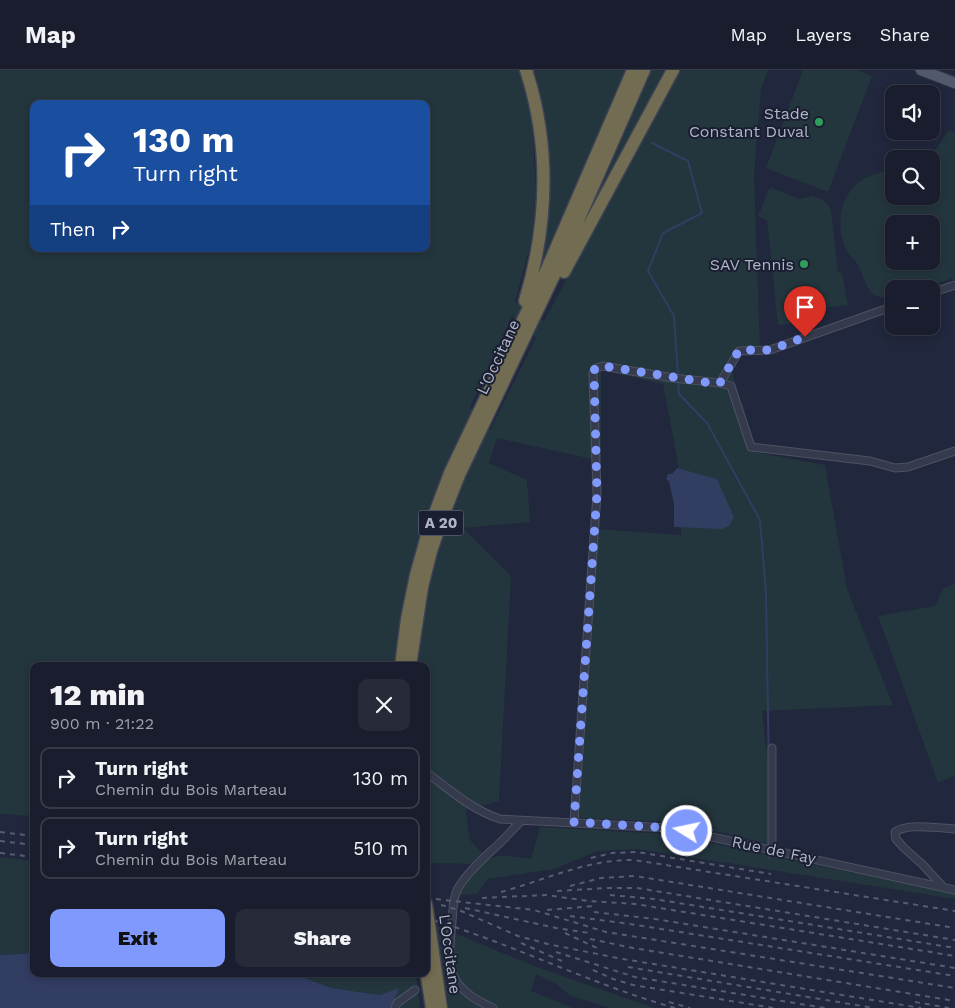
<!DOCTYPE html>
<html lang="en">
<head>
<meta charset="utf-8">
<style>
  :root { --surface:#191d2d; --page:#262a39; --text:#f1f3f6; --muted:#9fa2aa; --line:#373b49; --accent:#8099fd }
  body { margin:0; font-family:"Work Sans",sans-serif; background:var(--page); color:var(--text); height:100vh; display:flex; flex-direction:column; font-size:19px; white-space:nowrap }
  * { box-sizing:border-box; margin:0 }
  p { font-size:16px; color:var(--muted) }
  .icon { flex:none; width:28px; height:28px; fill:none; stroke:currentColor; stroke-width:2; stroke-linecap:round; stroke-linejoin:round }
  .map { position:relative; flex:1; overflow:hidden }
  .details { position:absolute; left:30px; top:592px; width:400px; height:315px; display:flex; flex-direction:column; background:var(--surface); border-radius:10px; box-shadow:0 2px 8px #0003,0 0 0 1px var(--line) }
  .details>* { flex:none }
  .banner { position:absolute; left:30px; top:30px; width:400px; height:152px; border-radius:10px; box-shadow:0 2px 8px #0003,0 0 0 1px var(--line); background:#1a4fa0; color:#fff; overflow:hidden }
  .controls { position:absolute; left:885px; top:15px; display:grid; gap:10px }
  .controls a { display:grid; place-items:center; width:55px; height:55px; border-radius:10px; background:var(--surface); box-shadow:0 2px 8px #0003,0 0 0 1px var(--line); font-size:25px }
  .pin { position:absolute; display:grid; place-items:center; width:42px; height:42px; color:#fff; margin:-51px -21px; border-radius:50% 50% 50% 0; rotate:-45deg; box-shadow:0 0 5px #0007 }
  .pin .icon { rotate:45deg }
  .me { position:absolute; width:55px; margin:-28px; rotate:280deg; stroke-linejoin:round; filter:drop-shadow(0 0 4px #0008) }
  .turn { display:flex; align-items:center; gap:18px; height:105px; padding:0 20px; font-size:22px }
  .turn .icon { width:65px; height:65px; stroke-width:2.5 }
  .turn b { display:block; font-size:35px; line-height:42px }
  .then { display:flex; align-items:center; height:48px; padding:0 20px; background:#0003; gap:10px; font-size:19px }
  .round { display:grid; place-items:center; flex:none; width:52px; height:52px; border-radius:10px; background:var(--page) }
  .summary { display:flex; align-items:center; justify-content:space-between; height:85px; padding:0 20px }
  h1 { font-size:30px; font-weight:800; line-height:38px }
  .button { display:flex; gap:10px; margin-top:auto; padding:10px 20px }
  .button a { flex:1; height:58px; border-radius:10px; background:var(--accent); color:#111; font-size:20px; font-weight:800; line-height:58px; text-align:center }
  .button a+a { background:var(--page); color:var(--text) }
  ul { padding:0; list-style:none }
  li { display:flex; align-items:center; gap:15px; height:62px; margin:0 10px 8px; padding:0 10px; border:2px solid var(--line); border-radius:10px }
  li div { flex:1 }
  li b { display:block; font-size:19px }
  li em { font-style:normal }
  header { display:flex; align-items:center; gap:30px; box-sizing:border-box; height:70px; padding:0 25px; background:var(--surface); border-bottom:1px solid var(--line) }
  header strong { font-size:24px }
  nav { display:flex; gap:28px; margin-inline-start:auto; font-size:18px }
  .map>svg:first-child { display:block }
  .green { fill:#23353d; fill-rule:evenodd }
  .water { fill:#323d62 }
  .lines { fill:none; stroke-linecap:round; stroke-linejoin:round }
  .stream { stroke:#323d62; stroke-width:2 }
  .minor-casing { stroke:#4d5264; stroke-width:9 }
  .primary-casing { stroke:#3e4355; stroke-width:12 }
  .motorway-casing { stroke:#3d4254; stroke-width:15 }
  .minor { stroke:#353a4c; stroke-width:7 }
  .primary { stroke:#53596c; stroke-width:10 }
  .motorway { stroke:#726c52; stroke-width:12 }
  .rail { stroke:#575d73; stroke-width:2; stroke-dasharray:5 5; stroke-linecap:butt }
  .route { stroke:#8099fd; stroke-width:9; stroke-dasharray:0 16.2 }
  .leisure-dot { fill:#2e9e5b; stroke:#1a1f31; stroke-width:2 }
  .labels { text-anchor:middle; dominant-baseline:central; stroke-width:4; stroke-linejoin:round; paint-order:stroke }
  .shield { fill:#1a1f31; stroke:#83889b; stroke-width:1 }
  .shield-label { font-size:15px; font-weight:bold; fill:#b0b5c8 }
  .poi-label { font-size:16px; fill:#b0b5c8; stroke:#1a1f31; text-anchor:end }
  .street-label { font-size:16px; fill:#b0b5c8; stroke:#1a1f31 }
</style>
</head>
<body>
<header>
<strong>Map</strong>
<nav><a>Map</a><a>Layers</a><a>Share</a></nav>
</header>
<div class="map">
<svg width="955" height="938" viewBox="0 0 955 938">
  <rect width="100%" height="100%" fill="#21273c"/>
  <path class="green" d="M 0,0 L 519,0 L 531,36 L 536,121 L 532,168 L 515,232 L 544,251 L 594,159 L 660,31 L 681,0 L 768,0 L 761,19 L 754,106 L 760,278 L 742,283 L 732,300 L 749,381 L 825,395 L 847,519 L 893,635 L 762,641 L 777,776 L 690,755 L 670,752 L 579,748 L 598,459 L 681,465 L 679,399 L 663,314 L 601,300 L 601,391 L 497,368 L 489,393 L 527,410 L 530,452 L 463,458 L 511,506 L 499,731 L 466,740 L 470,770 L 484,785 L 476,794 L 431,793 L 426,798 L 426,596 L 34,596 L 34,746 L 0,744 ZM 34,34 L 426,34 L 426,179 L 34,179 ZM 512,246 L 536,268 L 490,360 L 470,337 Z
    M 530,0 L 626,0 L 542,192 L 541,186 L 547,113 Z
    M 650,0 L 668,0 L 599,128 L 596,125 Z
    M 803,0 L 857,0 L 872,6 L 828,122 L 766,98 Z
    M 949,60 L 955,63 L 955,210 L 951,209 L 934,214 L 931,219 L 894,219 L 894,226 C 865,234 867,208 856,192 C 854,189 850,187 848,183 C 836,160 837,130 858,113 C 868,105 882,102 894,98 L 894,126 L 931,126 L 931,89 L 921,89 L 933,84 ZM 894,154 L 931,154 L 931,191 L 894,191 Z
    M 770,117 L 799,129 L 813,126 L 821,129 L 828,135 L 831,140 L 838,202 L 842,203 L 848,235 L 815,239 L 811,252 L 778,255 L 767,150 L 758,146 Z
    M 955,514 L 955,705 L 938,713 L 878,546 L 935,536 L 943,518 Z
    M 540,757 L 668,764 L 955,824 L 955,829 L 638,779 L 597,781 L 554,799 L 488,809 L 477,824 L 459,825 C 466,812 483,788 498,786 C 508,785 521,788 531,789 Z
    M 0,787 L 34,791 L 34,883 L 0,885 Z
    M 437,856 L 537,897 L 654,938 L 610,938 L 571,926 L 556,914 L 536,904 L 531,921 L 573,938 L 449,938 Z
    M 294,904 L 416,904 L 420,938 L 391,938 L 398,919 L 380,925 L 331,918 Z"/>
  <path class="water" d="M 677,398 L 717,409 L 734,447 L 729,456 L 722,459 L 674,457 L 674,434 L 669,411 L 666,409 L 668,404 L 672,404 Z
    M 34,883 L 34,904 L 294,904 L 331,918 L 380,925 L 399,918 L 391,938 L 0,938 L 0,885 Z"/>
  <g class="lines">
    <path class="stream" d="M 652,73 L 688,91 L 702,143 L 663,163 L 648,201 L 674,246 L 678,305
      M 678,310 L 679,324 L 707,353 L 760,450 L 766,524 L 769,705
      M 769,788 L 769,782"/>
    <g class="minor-casing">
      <path id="minor" d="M 931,223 L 955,215
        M 720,313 L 739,281 L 770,280 L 894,236
        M 772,678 L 772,780
        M 426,702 C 450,720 472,740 500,749 L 670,758 L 955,820
        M 574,752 L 597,424 L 593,303 L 596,298 L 603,296 L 673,308 L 720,313 L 731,316 L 751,377 L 870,391 L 895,398 L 908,397 L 955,381
        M 944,818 L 923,795 L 903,777 L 896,769 L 895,762 C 906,753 940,758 955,759
        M 395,938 L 397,933 L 415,920
        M 493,938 C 446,917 447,898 452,852 C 453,839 453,825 460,815 C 468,802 480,792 491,781 C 502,772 511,761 521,751"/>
    </g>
    <g class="primary-casing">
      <path id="primary" d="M 921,0 L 955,13"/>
    </g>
    <g class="motorway-casing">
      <path id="motorway" d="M 564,202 L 673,0
        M 525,231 C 548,154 551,77 526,0
        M 401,596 L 407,549 L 416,505 L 428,462 L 450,403 L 544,206 L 633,0
        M 410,596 L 422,517 L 431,481 L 444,443 L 459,405 L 555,203 L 644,0
        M 426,834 L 441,938
        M 426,900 L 432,938"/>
    </g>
    <use href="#minor" class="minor"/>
    <use href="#primary" class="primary"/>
    <use href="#motorway" class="motorway"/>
    <path class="rail" d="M 0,762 L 34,766
      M 0,771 L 34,775
      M 0,783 L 34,787
      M 591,788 L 612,783 L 637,782 L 771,804
      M 570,816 L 601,808 L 635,806 L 955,858
      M 557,821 L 607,818 L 637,818 L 955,870
      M 501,822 C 545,810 588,789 634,790 L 955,841
      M 610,825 L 654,829 L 955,878
      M 426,828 L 534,840 L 606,862 L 955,918
      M 482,828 L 546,825 L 589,831 L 635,834 L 955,886
      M 441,835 L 459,840 L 518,866 L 548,874 L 617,888 L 921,938
      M 465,838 L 556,858 L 590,863
      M 547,840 L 594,836
      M 594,842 L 655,849 L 955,898
      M 570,846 L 630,854 L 955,906
      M 426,848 C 511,873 590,914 675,938
      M 565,863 L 599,879
      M 590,869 L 633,878 L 955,931
      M 521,873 L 562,891
      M 556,882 L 635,907 L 825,938
      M 628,897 L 874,938
      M 593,900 L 613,909 L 633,915 L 774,938
      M 669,932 L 690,938
      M 915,932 L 949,938"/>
  </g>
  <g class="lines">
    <path class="route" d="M 687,761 L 670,758 L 574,752 L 597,424 L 594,300 L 598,296 L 603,296 L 717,314 L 720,313 L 739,280 L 770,280 L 805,267"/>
  </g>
  <g class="leisure-dot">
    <circle cx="819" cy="52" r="5"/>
    <circle cx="804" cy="194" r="5"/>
  </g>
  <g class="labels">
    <rect class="shield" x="418.5" y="440.5" width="45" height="25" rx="4"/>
    <g class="shield-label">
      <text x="441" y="453">A 20</text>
    </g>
    <g class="poi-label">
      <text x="809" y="43">Stade<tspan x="809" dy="18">Constant Duval</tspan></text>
      <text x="794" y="194">SAV Tennis</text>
    </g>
    <g class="street-label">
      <text transform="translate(498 287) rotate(-65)">L'Occitane</text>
      <text transform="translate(774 780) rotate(12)">Rue de Fay</text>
      <text transform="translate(450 884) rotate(82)">L'Occitane</text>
    </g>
  </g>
</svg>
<div class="controls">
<a><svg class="icon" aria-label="sound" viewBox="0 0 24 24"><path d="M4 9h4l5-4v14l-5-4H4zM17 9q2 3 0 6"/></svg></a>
<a><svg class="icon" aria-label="search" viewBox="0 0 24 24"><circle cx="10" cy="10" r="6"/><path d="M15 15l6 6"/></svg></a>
<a>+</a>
<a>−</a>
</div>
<div class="pin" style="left:805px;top:267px;background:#d93025"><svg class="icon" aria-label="arrive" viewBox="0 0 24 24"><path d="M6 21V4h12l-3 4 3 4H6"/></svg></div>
<svg class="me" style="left:687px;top:761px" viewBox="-20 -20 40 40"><circle r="17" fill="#8099fd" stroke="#fff" stroke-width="3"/><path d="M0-11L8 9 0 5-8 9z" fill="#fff"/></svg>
<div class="banner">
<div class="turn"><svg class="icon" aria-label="right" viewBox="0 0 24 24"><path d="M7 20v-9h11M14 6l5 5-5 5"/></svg><div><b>130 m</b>Turn right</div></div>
<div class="then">Then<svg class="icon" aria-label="right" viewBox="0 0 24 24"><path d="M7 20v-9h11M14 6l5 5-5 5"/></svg></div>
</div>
<section class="details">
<div class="summary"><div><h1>12 min</h1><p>900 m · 21:22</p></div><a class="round"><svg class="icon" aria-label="close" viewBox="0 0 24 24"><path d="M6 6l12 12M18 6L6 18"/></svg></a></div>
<ul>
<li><svg class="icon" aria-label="right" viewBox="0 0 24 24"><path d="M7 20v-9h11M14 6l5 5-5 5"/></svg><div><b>Turn right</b><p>Chemin du Bois Marteau</p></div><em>130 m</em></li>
<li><svg class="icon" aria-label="right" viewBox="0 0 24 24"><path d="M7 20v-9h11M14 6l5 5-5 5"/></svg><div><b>Turn right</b><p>Chemin du Bois Marteau</p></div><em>510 m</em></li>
</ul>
<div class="button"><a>Exit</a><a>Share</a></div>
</section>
</div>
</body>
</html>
